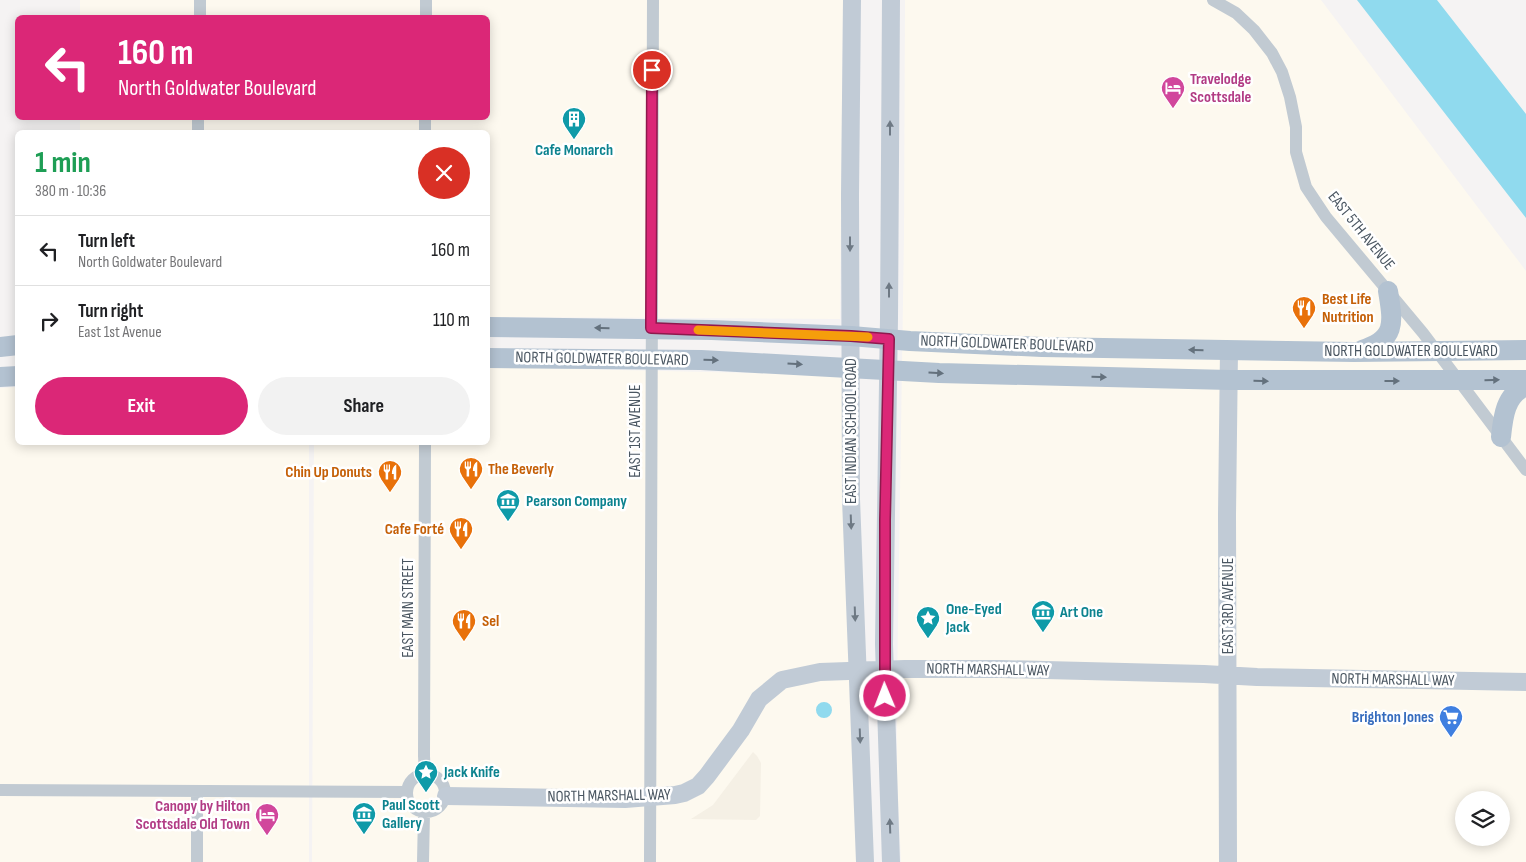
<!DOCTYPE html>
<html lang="en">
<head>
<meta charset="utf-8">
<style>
  :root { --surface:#fff; --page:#f2f2f2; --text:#202124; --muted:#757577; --line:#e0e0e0; --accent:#db2777 }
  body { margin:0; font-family:"Sofia Sans Condensed",sans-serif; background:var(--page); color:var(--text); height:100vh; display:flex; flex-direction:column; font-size:19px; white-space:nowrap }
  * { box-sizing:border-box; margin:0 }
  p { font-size:16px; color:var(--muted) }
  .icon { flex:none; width:28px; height:28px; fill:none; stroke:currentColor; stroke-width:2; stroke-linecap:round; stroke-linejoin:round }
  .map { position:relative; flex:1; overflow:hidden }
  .details { position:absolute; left:15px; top:130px; width:475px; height:315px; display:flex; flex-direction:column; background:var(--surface); border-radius:8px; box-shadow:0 2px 12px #0003 }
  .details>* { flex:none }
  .banner { position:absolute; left:15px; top:15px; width:475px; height:105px; border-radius:8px; box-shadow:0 2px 12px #0003; background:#db2777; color:#fff; overflow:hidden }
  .controls { position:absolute; left:1455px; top:791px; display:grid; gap:10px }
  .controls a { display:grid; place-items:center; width:55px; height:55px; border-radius:50%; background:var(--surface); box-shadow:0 2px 12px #0003; font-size:25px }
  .pin { position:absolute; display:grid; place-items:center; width:42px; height:42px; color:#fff; margin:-21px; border:2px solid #fff; border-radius:50%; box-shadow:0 1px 5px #0007 }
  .me { position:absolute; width:55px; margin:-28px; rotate:359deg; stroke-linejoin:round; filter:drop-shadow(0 0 4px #0008) }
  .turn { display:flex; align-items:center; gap:18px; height:105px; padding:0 20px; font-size:22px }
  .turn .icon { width:65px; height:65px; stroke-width:2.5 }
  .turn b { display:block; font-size:35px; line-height:42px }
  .round { display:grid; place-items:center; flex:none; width:52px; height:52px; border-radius:26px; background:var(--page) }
  .headline { display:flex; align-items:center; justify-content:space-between; height:85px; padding:0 20px }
  h1 { font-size:30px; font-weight:700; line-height:38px; color:#1e9e55 }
  .cta { display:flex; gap:10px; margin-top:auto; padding:10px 20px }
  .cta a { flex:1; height:58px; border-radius:30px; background:var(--accent); color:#fff; font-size:20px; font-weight:700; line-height:58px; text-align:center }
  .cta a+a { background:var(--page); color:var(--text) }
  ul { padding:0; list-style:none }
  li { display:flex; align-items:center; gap:15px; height:70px; padding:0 20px; border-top:1px solid var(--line) }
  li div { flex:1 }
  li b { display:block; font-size:19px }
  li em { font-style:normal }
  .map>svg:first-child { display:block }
  .commercial { fill:#fdf9ef; fill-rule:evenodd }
  .sand { fill:#f5f0e5 }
  .water { fill:#90daee }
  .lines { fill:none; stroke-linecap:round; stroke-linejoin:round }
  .street { stroke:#c1cad2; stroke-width:12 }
  .secondary { stroke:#c1cbd6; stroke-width:18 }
  .primary { stroke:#b3c2d1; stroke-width:20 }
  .oneway { fill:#6e7984 }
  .oneway2 { fill:#64717d }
  .route-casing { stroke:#8e194d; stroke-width:12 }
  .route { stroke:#db2777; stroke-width:9 }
  .slow { stroke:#f59e0b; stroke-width:9 }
  .labels { text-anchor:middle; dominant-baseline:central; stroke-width:5; stroke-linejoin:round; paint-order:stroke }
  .hotel-label { font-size:16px; font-weight:bold; fill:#b23c85; stroke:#fff; text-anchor:start }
  .culture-label { font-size:16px; font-weight:bold; fill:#0d838f; stroke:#fff; text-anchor:start }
  .street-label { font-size:16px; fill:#4a5661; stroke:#fff }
  .food-label { font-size:16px; font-weight:bold; fill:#c56008; stroke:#fff; text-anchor:start }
  .shop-label { font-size:16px; font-weight:bold; fill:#366cbe; stroke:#fff; text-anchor:end }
</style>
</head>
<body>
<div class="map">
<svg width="1526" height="862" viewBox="0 0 1526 862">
  <rect width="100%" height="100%" fill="#f5f3f3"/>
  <path class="commercial" d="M 80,0 L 843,0 L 840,319 L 488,317 L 488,132 L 80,132 L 80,118 L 488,118 L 488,18 L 80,18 Z
    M 905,0 L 1321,0 L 1526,271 L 1526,862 L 901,862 L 897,776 L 897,689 L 904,235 ZM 1464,800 L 1501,800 L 1501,838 L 1464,838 Z
    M 488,367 L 843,375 L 858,862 L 312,862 L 314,443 L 488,442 Z
    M 17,387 L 18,442 L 309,443 L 309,862 L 0,862 L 0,388 Z"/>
  <path class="sand" d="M 753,752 L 757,756 L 761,763 L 760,816 L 756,820 L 691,819 L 713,805 Z"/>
  <path class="water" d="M 1357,0 L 1437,0 L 1526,114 L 1526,218 Z
    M816 710a8 8 0 1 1 16 0a8 8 0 1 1-16 0Z"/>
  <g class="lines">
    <path class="street" d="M 1213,0 L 1236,13 L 1254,30 L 1272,53 L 1282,72 L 1290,97 L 1296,127 L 1296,152 L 1306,187 L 1326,217 L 1423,333 L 1526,470
      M 200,18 L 200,0
      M 426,18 L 426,0
      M 198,132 L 198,118
      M 425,132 L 425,118
      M 425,442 L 424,756 L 425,774
      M407 793a19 19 0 1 1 38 0a19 19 0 1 1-38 0Z
      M 0,790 L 407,792
      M 197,862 L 197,793
      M 423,862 L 424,813
      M 650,862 L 653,0"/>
    <path class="secondary" d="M 852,0 L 850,195 L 851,499 L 865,862
      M 891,0 L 889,318 L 884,644 L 891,862
      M 446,796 L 625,799 L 675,795 L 684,793 L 698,786 L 707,776 L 741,730 L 759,699 L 782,680 L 820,672 L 905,669 L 1001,669 L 1204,674 L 1257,677 L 1526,682
      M 1228,862 L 1227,515 L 1229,350"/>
    <path class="primary" d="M 488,327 L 712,330 L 851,336 L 910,341 L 1042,347 L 1354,352 L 1526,350
      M 0,347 L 18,345
      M 1362,350 C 1397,339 1393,322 1388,291
      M 488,358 L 701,360 L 939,373 L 1229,380 L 1526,380
      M 0,377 L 18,376
      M 1501,437 C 1503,417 1505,395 1526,386"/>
  </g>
  <defs><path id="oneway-solid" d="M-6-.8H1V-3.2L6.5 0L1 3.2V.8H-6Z" transform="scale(1.25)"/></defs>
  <g class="oneway">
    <use href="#oneway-solid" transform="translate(890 128) rotate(-90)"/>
    <use href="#oneway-solid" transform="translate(850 244) rotate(90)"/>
    <use href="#oneway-solid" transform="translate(889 290) rotate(-90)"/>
    <use href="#oneway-solid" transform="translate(851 522) rotate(88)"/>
    <use href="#oneway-solid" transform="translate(855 614) rotate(88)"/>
    <use href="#oneway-solid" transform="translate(860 736) rotate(88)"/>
    <use href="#oneway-solid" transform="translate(890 826) rotate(-92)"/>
  </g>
  <g class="oneway2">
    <use href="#oneway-solid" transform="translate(602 328) rotate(-179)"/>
    <use href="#oneway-solid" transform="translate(1196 350) rotate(-179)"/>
    <use href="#oneway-solid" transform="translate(711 360) rotate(2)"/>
    <use href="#oneway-solid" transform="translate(795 364) rotate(4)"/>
    <use href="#oneway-solid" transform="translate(936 373) rotate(3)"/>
    <use href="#oneway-solid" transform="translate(1099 377) rotate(2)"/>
    <use href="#oneway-solid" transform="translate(1492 380) rotate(-1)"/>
    <use href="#oneway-solid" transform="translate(1261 381) rotate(1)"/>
    <use href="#oneway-solid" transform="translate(1392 381)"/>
  </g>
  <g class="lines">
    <g class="route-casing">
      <path id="route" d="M 652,70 L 651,328 L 851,336 L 889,339 L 885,520 L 885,696"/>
    </g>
    <use href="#route" class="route"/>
    <path class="slow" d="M 698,330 L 868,337"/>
  </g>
  <defs>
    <g id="hotel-pin" transform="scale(1.25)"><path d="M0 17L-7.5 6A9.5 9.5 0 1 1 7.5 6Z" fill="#d1479c" stroke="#fff"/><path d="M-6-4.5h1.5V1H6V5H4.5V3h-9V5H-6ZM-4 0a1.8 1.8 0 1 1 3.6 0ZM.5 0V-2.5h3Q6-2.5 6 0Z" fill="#fff"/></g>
    <g id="building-pin" transform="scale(1.25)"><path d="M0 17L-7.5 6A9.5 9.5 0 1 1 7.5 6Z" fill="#0f9aa8" stroke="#fff"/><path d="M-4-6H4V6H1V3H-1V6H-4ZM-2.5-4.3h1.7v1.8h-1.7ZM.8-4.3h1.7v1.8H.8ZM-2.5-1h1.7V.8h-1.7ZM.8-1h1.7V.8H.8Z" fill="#fff"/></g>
    <g id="restaurant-pin" transform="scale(1.25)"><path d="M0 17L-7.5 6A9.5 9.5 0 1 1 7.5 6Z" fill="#e8710a" stroke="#fff"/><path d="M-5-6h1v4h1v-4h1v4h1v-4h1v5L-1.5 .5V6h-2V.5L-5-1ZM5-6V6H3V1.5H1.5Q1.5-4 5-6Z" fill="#fff"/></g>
    <g id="museum-pin" transform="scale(1.25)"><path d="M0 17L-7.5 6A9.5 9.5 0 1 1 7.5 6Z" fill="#0f9aa8" stroke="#fff"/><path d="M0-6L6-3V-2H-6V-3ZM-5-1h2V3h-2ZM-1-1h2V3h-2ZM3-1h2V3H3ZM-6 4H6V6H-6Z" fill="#fff"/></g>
    <g id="sight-pin" transform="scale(1.25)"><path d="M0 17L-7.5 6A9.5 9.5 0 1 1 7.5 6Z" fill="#0f9aa8" stroke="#fff"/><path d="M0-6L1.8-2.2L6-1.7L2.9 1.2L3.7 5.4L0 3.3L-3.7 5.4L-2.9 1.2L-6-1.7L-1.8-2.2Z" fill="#fff"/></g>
    <g id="supermarket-pin" transform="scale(1.25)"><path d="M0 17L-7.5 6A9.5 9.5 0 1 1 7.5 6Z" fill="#3f7fe0" stroke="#fff"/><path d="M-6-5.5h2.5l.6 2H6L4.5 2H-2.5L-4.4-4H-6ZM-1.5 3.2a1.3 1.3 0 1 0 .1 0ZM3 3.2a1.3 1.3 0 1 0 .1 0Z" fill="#fff"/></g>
  </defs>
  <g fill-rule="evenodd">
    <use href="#hotel-pin" x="1173" y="88"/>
    <use href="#building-pin" x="574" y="119"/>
    <use href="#restaurant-pin" x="1304" y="308"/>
    <use href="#restaurant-pin" x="471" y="469"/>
    <use href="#restaurant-pin" x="390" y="472"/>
    <use href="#museum-pin" x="508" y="501"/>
    <use href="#restaurant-pin" x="461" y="529"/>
    <use href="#museum-pin" x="1043" y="612"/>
    <use href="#sight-pin" x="928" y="618"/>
    <use href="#restaurant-pin" x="464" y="621"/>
    <use href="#supermarket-pin" x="1451" y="717"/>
    <use href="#sight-pin" x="426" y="772"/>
    <use href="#museum-pin" x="364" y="814"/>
    <use href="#hotel-pin" x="267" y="815"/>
  </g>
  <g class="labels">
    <g class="hotel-label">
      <text x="1190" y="79">Travelodge<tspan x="1190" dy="18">Scottsdale</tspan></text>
      <text x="250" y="806" text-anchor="end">Canopy by Hilton<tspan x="250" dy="18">Scottsdale Old Town</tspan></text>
    </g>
    <g class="culture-label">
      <text x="574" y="150" text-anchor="middle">Cafe Monarch</text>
      <text x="526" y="501">Pearson Company</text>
      <text x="946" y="609">One-Eyed<tspan x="946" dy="18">Jack</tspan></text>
      <text x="1060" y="612">Art One</text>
      <text x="444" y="772">Jack Knife</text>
      <text x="382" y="805">Paul Scott<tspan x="382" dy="18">Gallery</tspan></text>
    </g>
    <g class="street-label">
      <text transform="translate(1361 231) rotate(51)">EAST 5TH AVENUE</text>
      <text transform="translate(1007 344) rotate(2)">NORTH GOLDWATER BOULEVARD</text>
      <text x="1411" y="351">NORTH GOLDWATER BOULEVARD</text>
      <text transform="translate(602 359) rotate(1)">NORTH GOLDWATER BOULEVARD</text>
      <text transform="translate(635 431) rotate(-90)">EAST 1ST AVENUE</text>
      <text transform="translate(851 431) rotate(-90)">EAST INDIAN SCHOOL ROAD</text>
      <text transform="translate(1228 606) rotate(-90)">EAST 3RD AVENUE</text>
      <text transform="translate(408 608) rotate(-90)">EAST MAIN STREET</text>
      <text transform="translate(988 670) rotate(1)">NORTH MARSHALL WAY</text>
      <text transform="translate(1393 680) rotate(1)">NORTH MARSHALL WAY</text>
      <text transform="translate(609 796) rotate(-1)">NORTH MARSHALL WAY</text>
    </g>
    <g class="food-label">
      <text x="1322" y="299">Best Life<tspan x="1322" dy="18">Nutrition</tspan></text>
      <text x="488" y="469">The Beverly</text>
      <text x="372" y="472" text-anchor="end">Chin Up Donuts</text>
      <text x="444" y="529" text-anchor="end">Cafe Forté</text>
      <text x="482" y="621">Sel</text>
    </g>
    <g class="shop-label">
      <text x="1434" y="717">Brighton Jones</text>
    </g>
  </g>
</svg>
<div class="controls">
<a><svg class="icon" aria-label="layers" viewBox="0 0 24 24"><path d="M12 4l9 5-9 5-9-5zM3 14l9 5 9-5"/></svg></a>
</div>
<div class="pin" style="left:652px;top:70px;background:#d93025"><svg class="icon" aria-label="arrive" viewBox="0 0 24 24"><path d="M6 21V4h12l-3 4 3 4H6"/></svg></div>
<svg class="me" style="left:885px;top:696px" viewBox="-20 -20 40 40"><circle r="17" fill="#db2777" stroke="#fff" stroke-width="3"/><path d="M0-11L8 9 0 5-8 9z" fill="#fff"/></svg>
<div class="banner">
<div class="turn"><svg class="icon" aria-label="left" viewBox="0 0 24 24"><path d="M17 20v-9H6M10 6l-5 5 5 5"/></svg><div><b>160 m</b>North Goldwater Boulevard</div></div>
</div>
<section class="details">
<div class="headline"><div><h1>1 min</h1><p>380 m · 10:36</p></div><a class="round" style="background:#d93025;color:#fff"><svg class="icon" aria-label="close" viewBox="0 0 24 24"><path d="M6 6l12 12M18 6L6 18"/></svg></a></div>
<ul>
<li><svg class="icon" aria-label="left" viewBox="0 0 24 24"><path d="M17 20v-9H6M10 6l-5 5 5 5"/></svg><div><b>Turn left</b><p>North Goldwater Boulevard</p></div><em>160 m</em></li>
<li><svg class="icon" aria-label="right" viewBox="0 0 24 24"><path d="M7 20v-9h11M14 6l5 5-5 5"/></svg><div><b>Turn right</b><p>East 1st Avenue</p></div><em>110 m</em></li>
</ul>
<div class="cta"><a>Exit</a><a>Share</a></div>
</section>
</div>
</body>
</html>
